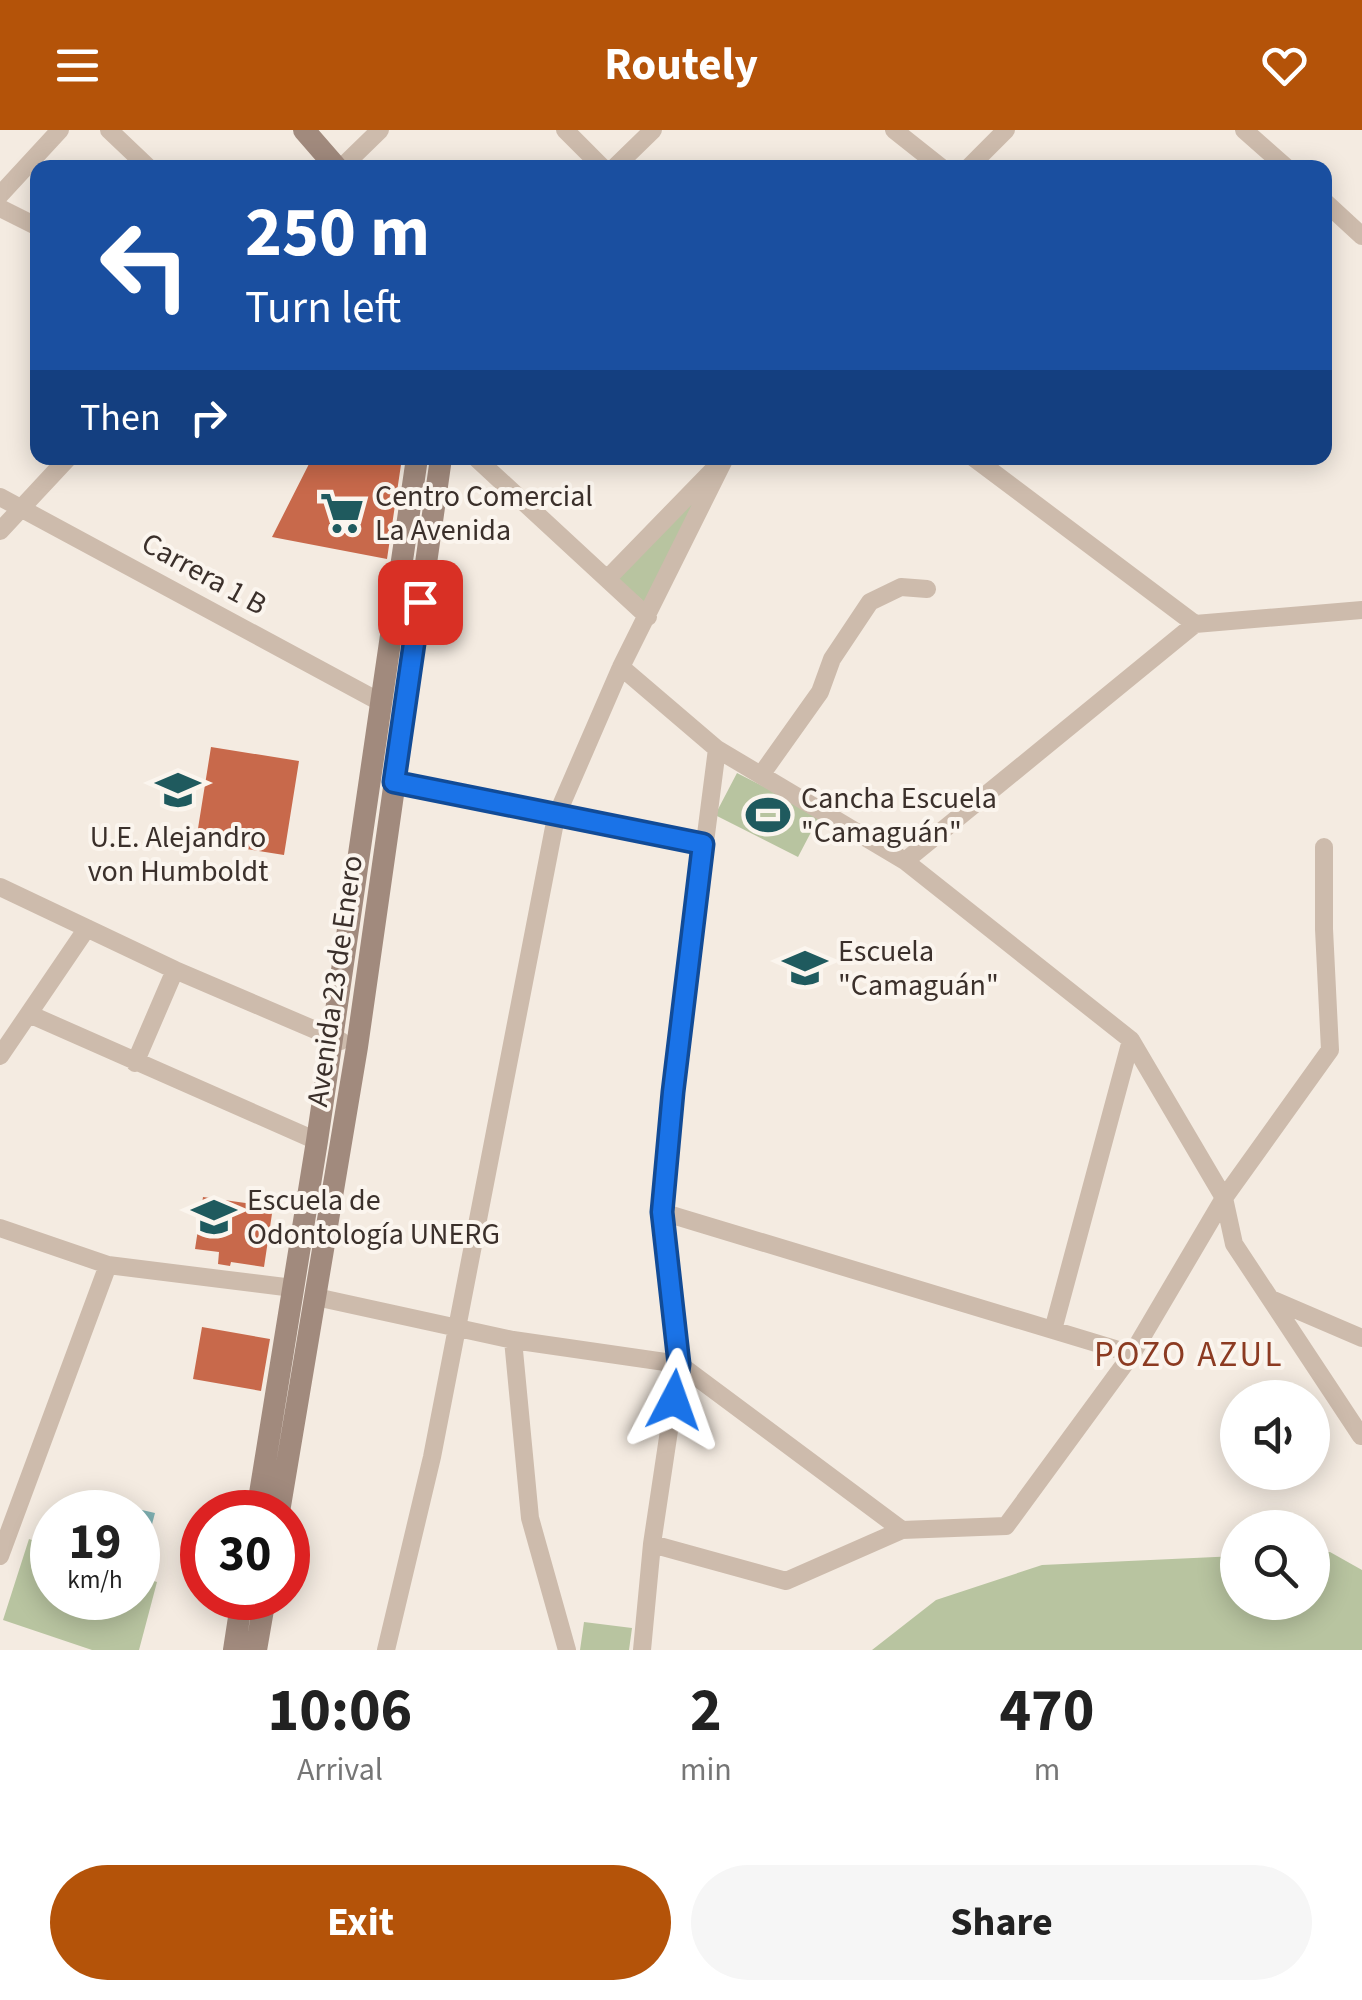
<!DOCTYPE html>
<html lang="en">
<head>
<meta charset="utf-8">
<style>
  :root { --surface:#fff; --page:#f6f6f6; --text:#222; --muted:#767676; --accent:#b45309 }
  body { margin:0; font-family:"Source Sans 3",sans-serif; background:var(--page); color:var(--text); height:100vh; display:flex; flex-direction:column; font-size:38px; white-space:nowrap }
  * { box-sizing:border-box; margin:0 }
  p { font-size:32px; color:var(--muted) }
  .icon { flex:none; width:55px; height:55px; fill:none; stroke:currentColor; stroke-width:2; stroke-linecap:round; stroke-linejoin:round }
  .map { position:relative; height:1520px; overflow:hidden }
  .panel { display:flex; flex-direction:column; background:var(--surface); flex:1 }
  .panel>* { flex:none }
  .hud { position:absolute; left:30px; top:30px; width:1302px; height:305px; border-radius:20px; box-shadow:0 5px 25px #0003; background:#1a4fa0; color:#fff; overflow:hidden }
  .tools { position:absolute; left:1220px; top:1250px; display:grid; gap:20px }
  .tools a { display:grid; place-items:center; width:110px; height:110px; border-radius:50%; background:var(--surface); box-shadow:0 5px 25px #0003; font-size:50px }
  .speed { position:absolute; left:30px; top:1360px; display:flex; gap:20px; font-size:50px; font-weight:700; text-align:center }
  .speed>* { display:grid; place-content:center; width:130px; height:130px; border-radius:50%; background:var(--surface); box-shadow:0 5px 25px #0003; line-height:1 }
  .speed small { font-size:25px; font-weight:400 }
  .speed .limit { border:15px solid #d22; background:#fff; color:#111 }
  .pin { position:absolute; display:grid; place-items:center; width:85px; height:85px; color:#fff; margin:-42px; border-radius:20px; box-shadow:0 5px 15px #0006 }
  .me { position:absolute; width:110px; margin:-55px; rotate:4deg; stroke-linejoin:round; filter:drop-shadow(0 0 8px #0008) }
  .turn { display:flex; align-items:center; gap:35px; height:210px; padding:0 50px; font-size:45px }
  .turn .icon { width:130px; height:130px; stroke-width:2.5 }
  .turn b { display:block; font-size:70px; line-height:85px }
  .then { display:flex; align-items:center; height:95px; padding:0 50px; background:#0003; gap:20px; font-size:38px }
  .eta { display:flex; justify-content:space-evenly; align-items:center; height:170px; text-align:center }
  .eta b { font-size:60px; font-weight:700; line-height:70px }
  .button { display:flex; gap:20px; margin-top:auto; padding:20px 50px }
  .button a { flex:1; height:115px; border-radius:60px; background:var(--accent); color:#fff; font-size:40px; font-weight:700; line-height:115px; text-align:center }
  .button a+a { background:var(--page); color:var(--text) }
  header { display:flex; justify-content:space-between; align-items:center; height:130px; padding:0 50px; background:var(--accent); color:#fff; font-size:45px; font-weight:700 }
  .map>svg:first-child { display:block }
  .green { fill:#b8c4a0 }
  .water { fill:#7fb0b2 }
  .building { fill:#c8694b }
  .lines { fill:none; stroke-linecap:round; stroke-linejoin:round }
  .street { stroke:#cdbbac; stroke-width:18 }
  .secondary { stroke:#a18a7d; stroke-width:22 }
  .route-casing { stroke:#114b97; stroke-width:25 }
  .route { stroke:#1a73e8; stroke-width:18 }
  .labels { text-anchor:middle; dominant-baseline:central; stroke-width:8; stroke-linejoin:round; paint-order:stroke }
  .poi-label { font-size:30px; fill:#3b302b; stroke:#fbf5ee; text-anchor:start }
  .street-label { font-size:30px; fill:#3b302b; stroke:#fbf5ee }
  .quarter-label { font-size:35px; letter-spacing:2.5px; fill:#8c3b22; stroke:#fbf5ee }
</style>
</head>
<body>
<header><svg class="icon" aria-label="menu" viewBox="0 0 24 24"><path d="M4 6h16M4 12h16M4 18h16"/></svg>Routely<svg class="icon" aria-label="heart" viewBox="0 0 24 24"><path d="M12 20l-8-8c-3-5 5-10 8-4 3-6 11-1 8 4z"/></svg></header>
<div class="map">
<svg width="1362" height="1520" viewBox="0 0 1362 1520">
  <rect width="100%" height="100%" fill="#f4ebe1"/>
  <path class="green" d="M 707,357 L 648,475 L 615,447 Z
    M 737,643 L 820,685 L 798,727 L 715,685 Z
    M 29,1409 L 52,1417 L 52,1468 L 138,1468 L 138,1446 L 157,1452 L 139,1520 L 92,1520 L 3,1490 Z
    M 1330,1422 L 1362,1440 L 1362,1520 L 872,1520 L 936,1470 L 1042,1435 L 1237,1426 L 1238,1472 L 1312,1472 L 1313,1423 Z
    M 584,1492 L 632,1498 L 629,1520 L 580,1520 Z"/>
  <path class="water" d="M 129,1377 L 155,1383 L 141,1436 L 138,1435 L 138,1382 L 128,1382 Z"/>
  <path class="building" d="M 312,328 L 402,328 L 387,429 L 272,407 Z
    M 211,617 L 299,631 L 284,725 L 196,711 Z
    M 203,1067 L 273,1077 L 264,1137 L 231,1132 L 230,1136 L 218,1134 L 219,1122 L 195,1119 Z
    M 202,1197 L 270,1209 L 261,1261 L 193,1249 Z"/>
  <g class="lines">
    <path class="street" d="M 109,0 L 149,38
      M 565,0 L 603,38
      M 894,0 L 942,38
      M 1244,0 L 1287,38
      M 341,38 L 380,0
      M 614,38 L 653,0
      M 968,38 L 1006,0
      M 0,65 L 60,0
      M 1325,72 L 1362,106
      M 0,78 L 38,97
      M 476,328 L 648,487
      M 974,328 L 1195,494
      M 0,367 L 380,572
      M 0,401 L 68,328
      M 607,449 L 713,340
      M 621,537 L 717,619 L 905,731 L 1131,910 L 1224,1068 L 1234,1114 L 1361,1306
      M 761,645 L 820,562 L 832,529 L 870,472 L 901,457 L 927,459
      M 394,652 L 703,714
      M 905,731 L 1195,494 L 1362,480
      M 0,757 L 175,840 L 341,911
      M 29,884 L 317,1011
      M 0,926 L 87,798
      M 135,933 L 175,840
      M 662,1082 L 1132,1224
      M 0,1098 L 108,1135 L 293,1158
      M 316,1167 L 513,1210 L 679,1234 L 902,1400 L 1006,1396 L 1132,1224 L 1224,1068 L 1330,920 L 1324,799 L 1324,717
      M 1271,1169 L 1362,1208
      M 1053,1200 L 1131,910
      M 513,1210 L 530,1388 L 567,1520
      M 652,1414 L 786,1451 L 902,1400
      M 0,1426 L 108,1135
      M 386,1520 L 432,1327 L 556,687 L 621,537 L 725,328
      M 642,1520 L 652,1414 L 679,1234 L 662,1082 L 673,961 L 717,619"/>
    <path class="secondary" d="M 304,0 L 337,38
      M 257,1382 L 317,1011 L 417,328
      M 279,1382 L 357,917 L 441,328
      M 234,1520 L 242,1468
      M 256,1520 L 265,1468"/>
  </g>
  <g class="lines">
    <g class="route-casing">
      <path id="route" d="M 420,472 L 394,652 L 703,714 L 673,962 L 662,1082 L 679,1234 L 674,1270"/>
    </g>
    <use href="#route" class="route"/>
  </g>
  <defs>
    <g id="supermarket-bare" transform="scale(3.45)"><path d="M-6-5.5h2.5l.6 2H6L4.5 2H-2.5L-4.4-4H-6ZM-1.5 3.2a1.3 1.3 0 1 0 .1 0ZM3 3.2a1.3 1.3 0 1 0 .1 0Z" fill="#1f5a5e" stroke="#fbf5ee" stroke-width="2.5" paint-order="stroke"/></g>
    <g id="school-bare" transform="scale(3.45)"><path d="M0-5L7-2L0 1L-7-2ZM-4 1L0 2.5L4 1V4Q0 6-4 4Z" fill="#1f5a5e" stroke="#fbf5ee" stroke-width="2.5" paint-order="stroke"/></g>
    <g id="stadium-bare" transform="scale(3.45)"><path d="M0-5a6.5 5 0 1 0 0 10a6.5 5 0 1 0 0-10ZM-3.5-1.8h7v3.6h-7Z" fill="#1f5a5e" stroke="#fbf5ee" stroke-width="2.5" paint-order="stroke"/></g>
    <g id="university-bare" transform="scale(3.45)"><path d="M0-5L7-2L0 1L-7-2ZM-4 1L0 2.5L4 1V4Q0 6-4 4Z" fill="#1f5a5e" stroke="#fbf5ee" stroke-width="2.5" paint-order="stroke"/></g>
  </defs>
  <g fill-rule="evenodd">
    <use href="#supermarket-bare" x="342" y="383"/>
    <use href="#school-bare" x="178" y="660"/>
    <use href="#stadium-bare" x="768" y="685"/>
    <use href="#school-bare" x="805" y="838"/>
    <use href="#university-bare" x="214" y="1087"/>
  </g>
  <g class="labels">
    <g class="poi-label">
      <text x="375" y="366">Centro Comercial<tspan x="375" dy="34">La Avenida</tspan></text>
      <text x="801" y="668">Cancha Escuela<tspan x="801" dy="34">"Camaguán"</tspan></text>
      <text x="178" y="707" text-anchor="middle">U.E. Alejandro<tspan x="178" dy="34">von Humboldt</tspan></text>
      <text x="838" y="821">Escuela<tspan x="838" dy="34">"Camaguán"</tspan></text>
      <text x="247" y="1070">Escuela de<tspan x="247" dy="34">Odontología UNERG</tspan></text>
    </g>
    <g class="street-label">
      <text transform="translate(204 444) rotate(29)">Carrera 1 B</text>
      <text transform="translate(335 851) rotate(-82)">Avenida 23 de Enero</text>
    </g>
    <g class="quarter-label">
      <text x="1189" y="1225">POZO AZUL</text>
    </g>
  </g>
</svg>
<div class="tools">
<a><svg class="icon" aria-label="sound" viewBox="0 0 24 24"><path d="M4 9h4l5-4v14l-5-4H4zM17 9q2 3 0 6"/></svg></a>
<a><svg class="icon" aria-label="search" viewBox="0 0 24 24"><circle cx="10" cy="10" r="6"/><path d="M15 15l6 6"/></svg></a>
</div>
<div class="speed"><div>19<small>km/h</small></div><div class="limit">30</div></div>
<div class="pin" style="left:420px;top:472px;background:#d93025"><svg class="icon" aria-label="arrive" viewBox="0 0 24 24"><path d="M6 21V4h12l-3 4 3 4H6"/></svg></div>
<svg class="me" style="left:674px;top:1270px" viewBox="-20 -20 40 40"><path d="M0-17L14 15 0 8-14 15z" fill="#1a73e8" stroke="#fff" stroke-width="4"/></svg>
<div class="hud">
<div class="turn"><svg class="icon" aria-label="left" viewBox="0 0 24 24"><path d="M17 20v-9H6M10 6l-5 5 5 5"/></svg><div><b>250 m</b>Turn left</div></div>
<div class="then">Then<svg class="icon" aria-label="right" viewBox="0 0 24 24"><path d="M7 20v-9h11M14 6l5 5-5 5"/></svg></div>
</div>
</div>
<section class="panel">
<div class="eta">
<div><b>10:06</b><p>Arrival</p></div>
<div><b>2</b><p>min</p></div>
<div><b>470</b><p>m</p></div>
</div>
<div class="button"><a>Exit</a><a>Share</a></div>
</section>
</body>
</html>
